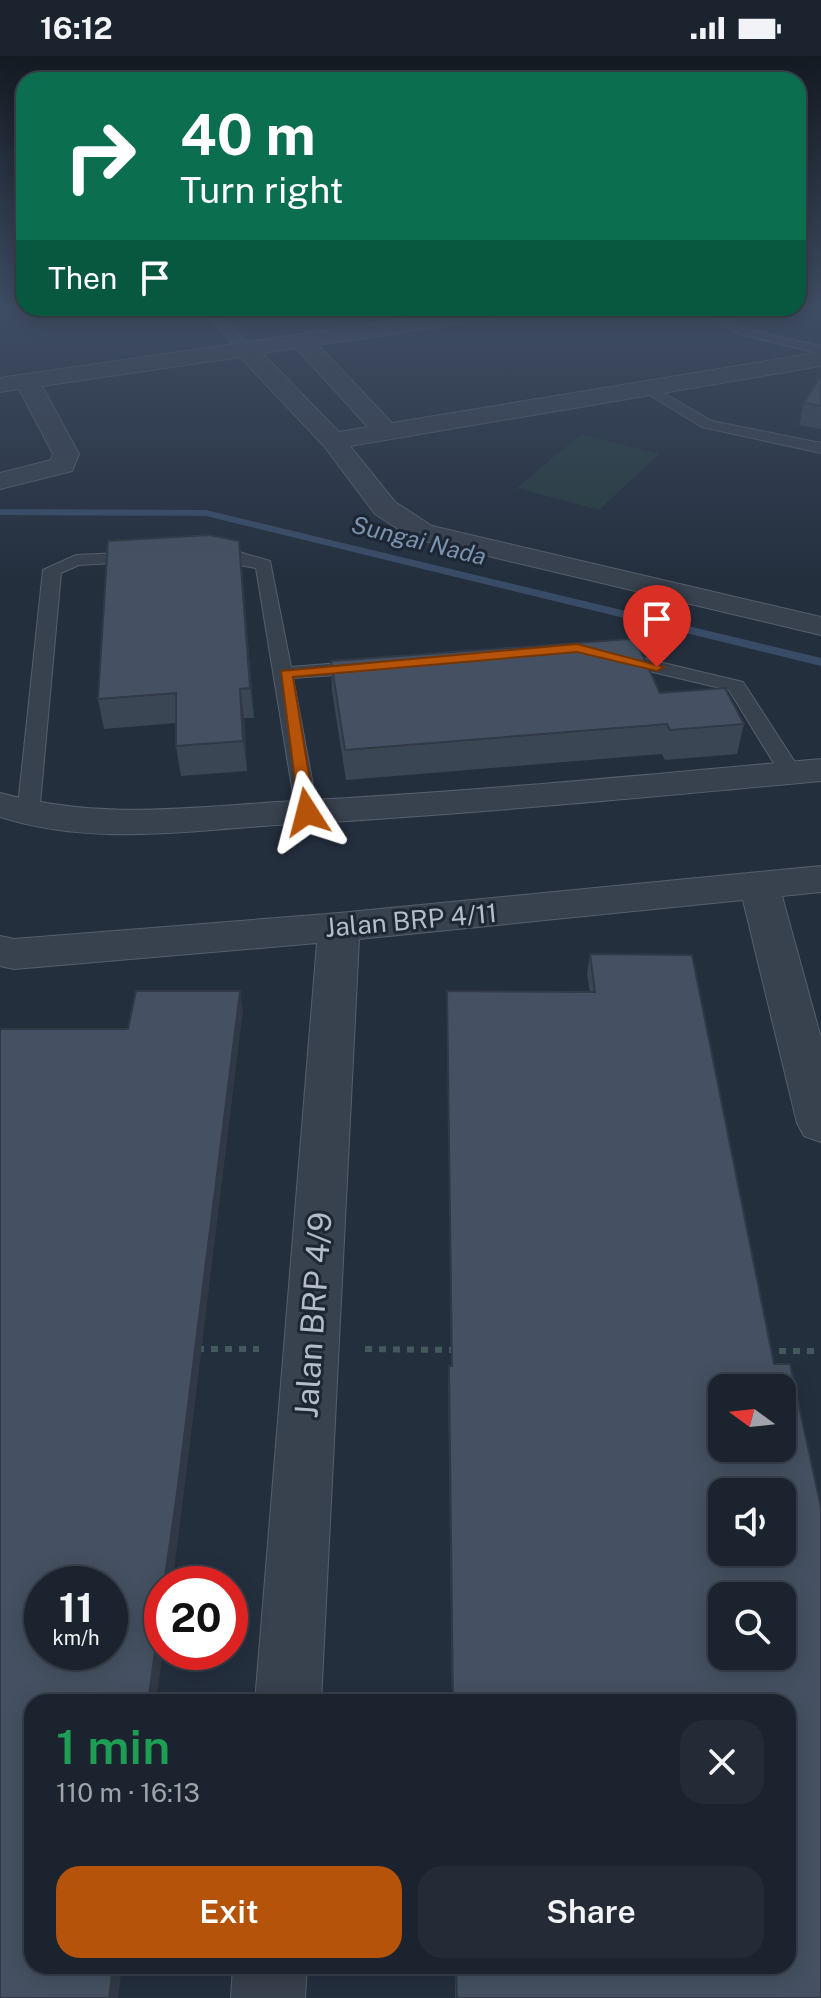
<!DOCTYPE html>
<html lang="en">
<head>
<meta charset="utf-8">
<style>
  :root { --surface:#1b232e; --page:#242b36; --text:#f1f3f6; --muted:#a0a4aa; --line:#39404a; --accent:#b45309 }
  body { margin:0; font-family:"Public Sans",sans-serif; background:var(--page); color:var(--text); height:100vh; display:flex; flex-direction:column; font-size:30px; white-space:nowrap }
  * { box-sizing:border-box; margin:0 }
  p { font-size:26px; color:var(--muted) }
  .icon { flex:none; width:44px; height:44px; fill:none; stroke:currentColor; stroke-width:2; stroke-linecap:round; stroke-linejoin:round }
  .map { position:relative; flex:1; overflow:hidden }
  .panel { position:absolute; left:24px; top:1638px; width:772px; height:280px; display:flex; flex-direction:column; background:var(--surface); border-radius:24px; box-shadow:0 4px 20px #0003,0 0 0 2px var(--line) }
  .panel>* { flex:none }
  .banner { position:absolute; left:16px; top:16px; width:790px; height:244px; border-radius:24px; box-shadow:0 4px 20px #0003,0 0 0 2px var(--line); background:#0b6e4f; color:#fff; overflow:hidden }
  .needle { width:52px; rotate:285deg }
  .buttons { position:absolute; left:708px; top:1318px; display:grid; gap:16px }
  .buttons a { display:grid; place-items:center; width:88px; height:88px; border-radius:16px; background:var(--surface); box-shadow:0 4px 20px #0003,0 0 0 2px var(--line); font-size:40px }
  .speed { position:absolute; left:24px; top:1510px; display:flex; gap:16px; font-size:40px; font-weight:700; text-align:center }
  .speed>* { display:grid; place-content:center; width:104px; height:104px; border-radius:50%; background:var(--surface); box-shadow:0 4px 20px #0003,0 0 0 2px var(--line); line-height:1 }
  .speed small { font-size:20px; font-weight:400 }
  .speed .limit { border:12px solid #d22; background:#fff; color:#111 }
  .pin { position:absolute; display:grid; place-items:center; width:68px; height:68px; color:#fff; margin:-82px -34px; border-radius:50% 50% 50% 0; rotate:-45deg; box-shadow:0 0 8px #0007 }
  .pin .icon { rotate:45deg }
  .me { position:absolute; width:88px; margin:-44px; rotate:351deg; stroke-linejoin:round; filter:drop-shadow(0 0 6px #0008) }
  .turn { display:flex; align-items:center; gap:28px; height:168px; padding:0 32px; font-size:36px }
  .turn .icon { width:104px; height:104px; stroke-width:2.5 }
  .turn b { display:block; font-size:56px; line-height:68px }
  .then { display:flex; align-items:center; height:76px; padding:0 32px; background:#0003; gap:16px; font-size:30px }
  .round { display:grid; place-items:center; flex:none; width:84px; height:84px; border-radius:24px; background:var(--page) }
  .head { display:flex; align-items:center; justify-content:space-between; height:136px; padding:0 32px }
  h1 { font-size:48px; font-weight:600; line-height:60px; color:#1e9e55 }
  .primary-button { display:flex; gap:16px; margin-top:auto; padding:16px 32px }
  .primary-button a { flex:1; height:92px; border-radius:24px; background:var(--accent); color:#fff; font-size:32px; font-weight:600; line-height:92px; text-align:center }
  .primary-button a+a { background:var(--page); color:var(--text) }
  .status { display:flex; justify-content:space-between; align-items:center; height:56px; padding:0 40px; background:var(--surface); direction:ltr }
  .status svg { height:22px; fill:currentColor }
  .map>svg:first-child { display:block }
  .green { fill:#263c3f }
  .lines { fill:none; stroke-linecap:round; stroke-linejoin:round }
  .stream { fill:#394c67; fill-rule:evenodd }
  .lane-casing { stroke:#565f6c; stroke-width:2 }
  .street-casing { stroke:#565f6c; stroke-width:2 }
  .path { stroke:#44595c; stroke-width:6; stroke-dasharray:7 7; stroke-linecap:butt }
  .lane { fill:#38414e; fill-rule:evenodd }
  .street { fill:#38414e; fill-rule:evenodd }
  .wall { fill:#3b4654; fill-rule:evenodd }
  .shaded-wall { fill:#303945 }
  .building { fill:#455162; stroke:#303945; stroke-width:2; fill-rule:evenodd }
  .route { fill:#b45309; stroke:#753606; stroke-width:2 }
  .labels { text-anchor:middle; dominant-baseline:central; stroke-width:6; stroke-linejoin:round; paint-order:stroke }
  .far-water-label { font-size:24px; font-style:italic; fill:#7c92b1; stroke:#1d2633 }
  .street-label { font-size:26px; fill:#b4bcc9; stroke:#1d2633 }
  .near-street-label { font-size:32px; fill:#b4bcc9; stroke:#1d2633 }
</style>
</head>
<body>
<div class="status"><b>16:12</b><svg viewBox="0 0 49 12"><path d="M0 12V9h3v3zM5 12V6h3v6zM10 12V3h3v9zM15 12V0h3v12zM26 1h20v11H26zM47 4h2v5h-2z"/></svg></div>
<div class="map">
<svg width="821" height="1942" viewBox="0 0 821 1942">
  <rect width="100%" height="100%" fill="#242f3e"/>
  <path class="green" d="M 581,378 L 659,398 L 599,454 L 517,432 Z"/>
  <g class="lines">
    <path class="stream" d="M 0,453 L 206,454 L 821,602 L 821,610 L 206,460 L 0,459 Z"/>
    <g class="lane-casing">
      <path id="lane" d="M 201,252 L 214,252 L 251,291 L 251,297 L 241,297 Z
        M 695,252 C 716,252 732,267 753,274 C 775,281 798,285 821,290 L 821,298 L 739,278 Z
        M 648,328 L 712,365 L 821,387 L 821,397 L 702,371 L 643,335 L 641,332 Z
        M 205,493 L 239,496 L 270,505 L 291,611 L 364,605 L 374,611 L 364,617 L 293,622 L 318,756 L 315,761 L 307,763 L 296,756 L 256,512 L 199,502 L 199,494 Z
        M 142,496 L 151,501 L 148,505 L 79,509 L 61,517 L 39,759 L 36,764 L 20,764 L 17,759 L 43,514 L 76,499 Z
        M 613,595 L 743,626 L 802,717 L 799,722 L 783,722 L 729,634 L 606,605 L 603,601 L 606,597 Z"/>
    </g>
    <g class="street-casing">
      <path id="street" d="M 480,252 L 535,252 L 524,258 L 318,289 L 392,367 L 821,296 L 821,310 L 350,390 L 395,446 L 432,470 L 821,561 L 821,579 L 412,482 L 375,458 L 324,390 L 240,301 L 42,330 L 79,398 L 72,415 L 0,433 L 0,417 L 51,404 L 53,398 L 19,333 L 0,336 L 0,322 ZM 296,292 L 368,371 L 339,376 L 262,297 Z
        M 821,703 L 821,725 C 640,742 459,759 277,769 C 183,775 91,790 0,761 L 0,737 C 105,765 189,751 295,745 C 471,736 646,719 821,703 Z
        M 821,810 L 821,836 L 782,840 L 821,982 L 821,1086 L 804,1080 L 797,1067 L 743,844 L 359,883 L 321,1646 L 255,1646 L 317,887 L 14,913 L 0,910 L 0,880 L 14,883 L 339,857 Z
        M 233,1910 L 307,1910 L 305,1942 L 231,1942 Z"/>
    </g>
    <path class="path" d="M 197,1293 L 259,1293
      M 365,1293 L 455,1294
      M 765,1295 L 821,1295"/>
    <use href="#lane" class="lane"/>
    <use href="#street" class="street"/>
  </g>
  <path class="wall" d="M 821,320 L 821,373 L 799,369 L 804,347 Z
    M 242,513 L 254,662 L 244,662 L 247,715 L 181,720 L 176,690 L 176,667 L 104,673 L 98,643 Z
    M 331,605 L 660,637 L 744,668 L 737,698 L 665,704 L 662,698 L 346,724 L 332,635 Z
    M 590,898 L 692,899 L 774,1308 L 790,1308 L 821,1452 L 821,1942 L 455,1942 L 455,1910 L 788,1910 L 788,1646 L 452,1646 L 448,1327 L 449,1310 L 451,1310 L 447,935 L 590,936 L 587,918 ZM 722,1332 L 782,1332 L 782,1392 L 722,1392 ZM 722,1436 L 782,1436 L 782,1496 L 722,1496 ZM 722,1540 L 782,1540 L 782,1600 L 722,1600 Z"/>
  <path class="shaded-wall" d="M 239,485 L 242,513 L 254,662 L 250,632 Z
    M 240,633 L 244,662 L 247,715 L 243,685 Z
    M 240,935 L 243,954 L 182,1452 L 172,1528 L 164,1528 Z
    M 162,1545 L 163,1596 L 156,1646 L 148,1646 Z
    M 113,1910 L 122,1910 L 118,1942 L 109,1942 Z"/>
  <path class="building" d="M 821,320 L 821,350 L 804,347 Z
    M 209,479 L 239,485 L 250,632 L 240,633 L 243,685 L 176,690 L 176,637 L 98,643 L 108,485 Z
    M 630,583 L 636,585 L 660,637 L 725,632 L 744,668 L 670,674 L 667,668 L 345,694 L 331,605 Z
    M 590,898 L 692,899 L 774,1308 L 790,1308 L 821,1452 L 821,1942 L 457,1942 L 456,1910 L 788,1910 L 788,1646 L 453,1646 L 449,1310 L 452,1310 L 447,935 L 595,936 ZM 722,1332 L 782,1332 L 782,1392 L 722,1392 ZM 722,1436 L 782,1436 L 782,1496 L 722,1496 ZM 722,1540 L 782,1540 L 782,1600 L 722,1600 Z
    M 136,935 L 240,935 L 177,1437 L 164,1528 L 162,1528 L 162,1545 L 148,1646 L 32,1646 L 32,1910 L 113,1910 L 109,1942 L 0,1942 L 0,973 L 128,973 ZM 42,1528 L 110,1528 L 110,1596 L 42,1596 Z"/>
  <linearGradient id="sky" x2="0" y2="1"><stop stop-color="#141a22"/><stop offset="0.48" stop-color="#3f4d63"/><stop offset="1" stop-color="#3f4d63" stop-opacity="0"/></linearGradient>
  <rect width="821" height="522" fill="url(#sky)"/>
  <path class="route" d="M 577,588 L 664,611 L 657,615 L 577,596 L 293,621 L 315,756 L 307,761 L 299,756 L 281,615 Z"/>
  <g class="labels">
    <g class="far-water-label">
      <text transform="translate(419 484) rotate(14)">Sungai Nada</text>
    </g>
    <g class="street-label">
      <text transform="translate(411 864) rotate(-5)">Jalan BRP 4/11</text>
    </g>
    <g class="near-street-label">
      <text transform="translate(313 1259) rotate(-86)">Jalan BRP 4/9</text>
    </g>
  </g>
</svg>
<div class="buttons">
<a><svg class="needle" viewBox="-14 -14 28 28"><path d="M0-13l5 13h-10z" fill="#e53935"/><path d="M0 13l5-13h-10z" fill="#a0a4aa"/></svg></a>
<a><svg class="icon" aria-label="sound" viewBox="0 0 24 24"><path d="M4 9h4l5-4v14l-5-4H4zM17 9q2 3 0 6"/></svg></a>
<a><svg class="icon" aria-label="search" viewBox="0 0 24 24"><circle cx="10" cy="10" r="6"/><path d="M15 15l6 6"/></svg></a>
</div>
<div class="speed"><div>11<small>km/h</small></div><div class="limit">20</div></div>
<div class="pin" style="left:657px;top:611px;background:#d93025"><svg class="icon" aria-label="arrive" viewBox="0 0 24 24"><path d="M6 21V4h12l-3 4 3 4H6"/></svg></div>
<svg class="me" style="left:307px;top:756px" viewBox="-20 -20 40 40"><path d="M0-17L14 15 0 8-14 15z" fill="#b45309" stroke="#fff" stroke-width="4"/></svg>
<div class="banner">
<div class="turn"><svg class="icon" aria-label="right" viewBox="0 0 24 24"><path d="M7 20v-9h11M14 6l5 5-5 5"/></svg><div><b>40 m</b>Turn right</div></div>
<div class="then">Then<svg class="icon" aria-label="arrive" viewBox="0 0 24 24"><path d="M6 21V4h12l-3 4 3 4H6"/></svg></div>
</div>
<section class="panel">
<div class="head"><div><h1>1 min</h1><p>110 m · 16:13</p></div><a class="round"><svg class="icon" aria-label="close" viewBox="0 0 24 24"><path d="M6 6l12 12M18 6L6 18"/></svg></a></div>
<div class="primary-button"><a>Exit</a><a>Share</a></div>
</section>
</div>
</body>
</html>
